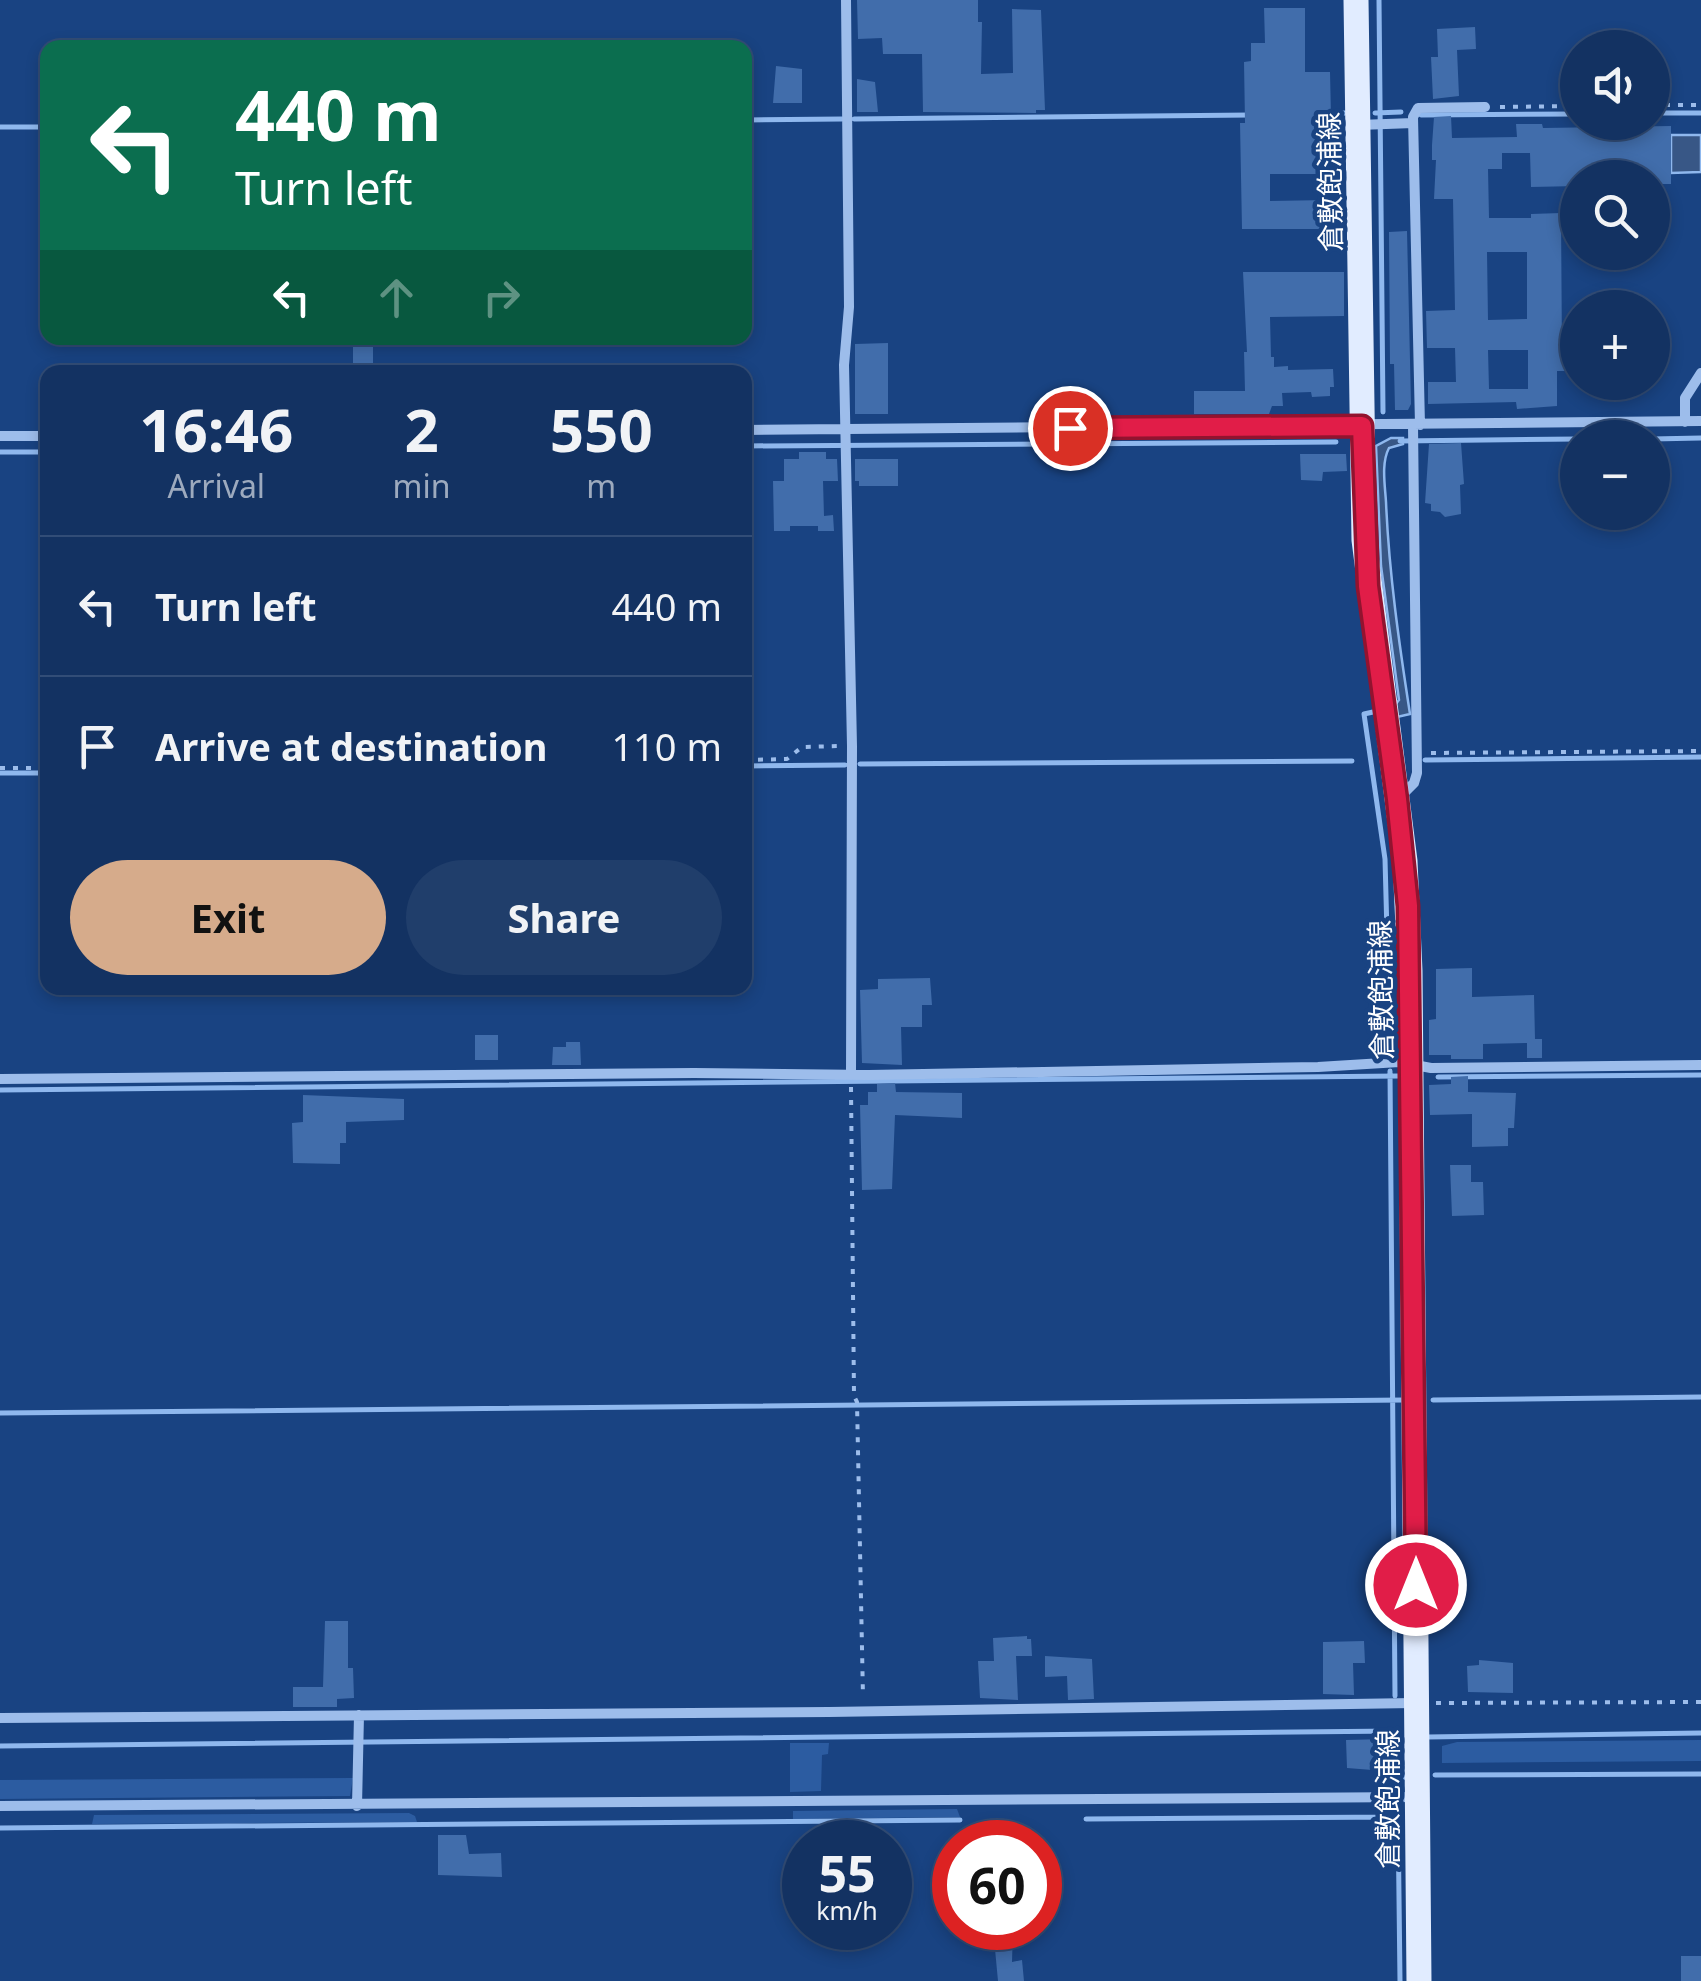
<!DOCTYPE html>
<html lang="en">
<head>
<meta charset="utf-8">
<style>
  :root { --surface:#133262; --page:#203e6b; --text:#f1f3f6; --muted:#9daabe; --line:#324d77; --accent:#d6ab8b }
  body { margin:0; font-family:"Noto Sans","Noto Sans JP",sans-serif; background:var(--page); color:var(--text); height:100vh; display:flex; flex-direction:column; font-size:38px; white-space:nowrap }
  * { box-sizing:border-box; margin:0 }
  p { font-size:32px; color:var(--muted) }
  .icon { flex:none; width:55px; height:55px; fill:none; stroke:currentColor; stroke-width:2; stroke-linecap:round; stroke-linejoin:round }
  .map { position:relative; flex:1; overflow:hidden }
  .drawer { position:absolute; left:40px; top:365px; width:712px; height:630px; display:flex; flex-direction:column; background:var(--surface); border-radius:20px; box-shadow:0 5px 15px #0003,0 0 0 2px var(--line) }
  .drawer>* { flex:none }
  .top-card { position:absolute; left:40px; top:40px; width:712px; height:305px; border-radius:20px; box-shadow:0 5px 15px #0003,0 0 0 2px var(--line); background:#0b6e4f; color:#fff; overflow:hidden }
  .tools { position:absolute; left:1560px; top:30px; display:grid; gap:20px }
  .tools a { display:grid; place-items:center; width:110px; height:110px; border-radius:50%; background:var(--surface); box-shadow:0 5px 15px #0003,0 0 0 2px var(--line); font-size:50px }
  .speed { position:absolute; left:782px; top:1820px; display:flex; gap:20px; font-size:50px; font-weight:700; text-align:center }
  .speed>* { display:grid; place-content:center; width:130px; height:130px; border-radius:50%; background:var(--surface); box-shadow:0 5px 15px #0003,0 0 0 2px var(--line); line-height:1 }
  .speed small { font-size:25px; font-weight:400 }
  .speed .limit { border:15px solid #d22; background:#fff; color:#111 }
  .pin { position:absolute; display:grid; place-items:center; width:85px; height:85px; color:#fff; margin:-42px; border:5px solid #fff; border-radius:50%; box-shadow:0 2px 10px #0007 }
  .me { position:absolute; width:110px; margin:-55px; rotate:0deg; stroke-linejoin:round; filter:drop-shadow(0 0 8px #0008) }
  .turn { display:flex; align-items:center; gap:35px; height:210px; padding:0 30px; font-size:45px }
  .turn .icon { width:130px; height:130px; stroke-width:2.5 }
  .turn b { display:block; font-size:70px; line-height:85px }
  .lanes { display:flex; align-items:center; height:95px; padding:0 30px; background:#0003; justify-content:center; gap:50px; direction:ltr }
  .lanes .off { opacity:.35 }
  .eta { display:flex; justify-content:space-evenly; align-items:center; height:170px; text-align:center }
  .eta b { font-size:60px; font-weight:700; line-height:70px }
  .cta { display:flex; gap:20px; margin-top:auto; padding:20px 30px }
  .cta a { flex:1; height:115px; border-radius:60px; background:var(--accent); color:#111; font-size:40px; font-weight:700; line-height:115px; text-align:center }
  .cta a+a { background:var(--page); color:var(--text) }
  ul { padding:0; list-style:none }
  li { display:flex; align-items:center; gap:30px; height:140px; padding:0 30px; border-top:2px solid var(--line) }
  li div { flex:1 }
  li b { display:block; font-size:38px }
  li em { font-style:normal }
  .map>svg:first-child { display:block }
  .green { fill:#2c5ca1 }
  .water { fill:#385786; stroke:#8fb8ee; stroke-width:2.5 }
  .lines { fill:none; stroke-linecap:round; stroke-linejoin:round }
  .stream { stroke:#8fb8ee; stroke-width:5 }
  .building { fill:#416dab; fill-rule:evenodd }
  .path { stroke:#9dbdeb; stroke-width:4; stroke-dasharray:5 8; stroke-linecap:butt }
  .minor { stroke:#9dbdeb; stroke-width:10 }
  .primary { stroke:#e1ecff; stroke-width:25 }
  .route-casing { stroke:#92132f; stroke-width:25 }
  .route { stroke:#e11d48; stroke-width:18 }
  .labels { text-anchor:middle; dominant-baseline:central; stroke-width:9; stroke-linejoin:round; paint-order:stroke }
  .street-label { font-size:28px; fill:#fff; stroke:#194382 }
</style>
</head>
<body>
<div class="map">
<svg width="1701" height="1981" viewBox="0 0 1701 1981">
  <rect width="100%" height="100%" fill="#194382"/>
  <path class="green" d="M 1701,1740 L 1701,1761 L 1442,1763 L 1442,1746 L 1457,1742 Z
    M 790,1743 L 829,1743 L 828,1754 L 822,1755 L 821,1791 L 790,1792 Z
    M 353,1778 L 350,1796 L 0,1799 L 0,1780 Z
    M 957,1809 L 960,1817 L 793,1819 L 793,1811 Z
    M 409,1813 L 415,1816 L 417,1822 L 92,1824 L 94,1815 Z"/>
  <path class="water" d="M 1671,135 L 1701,135 L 1701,172 L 1671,173 Z
    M 1391,438 L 1403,438 L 1403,444 L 1389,448 C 1381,463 1385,485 1386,502 C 1389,573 1399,643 1410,714 L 1397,717 L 1395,705 L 1399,700 L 1381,566 L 1376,446 Z"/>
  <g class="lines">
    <path class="stream" d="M 1379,0 L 1383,412
      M 1375,113 L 1401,112
      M 1652,113 L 1701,113
      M 1327,114 L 1345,113
      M 1421,115 L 1578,114
      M 854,119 L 1251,115
      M 745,120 L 842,119
      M 0,127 L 48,127
      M 1652,439 L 1701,438
      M 1400,441 L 1578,439
      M 745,446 L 1336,442
      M 0,452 L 48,452
      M 1373,712 L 1364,714 L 1385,859 L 1390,1045
      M 1425,760 L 1701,757
      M 860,764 L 1352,761
      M 745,766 L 845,765
      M 0,773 L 48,773
      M 1390,1071 L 1395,1696
      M 1438,1077 L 1701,1075
      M 0,1090 L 1398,1076
      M 1433,1400 L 1701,1397
      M 0,1413 L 1404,1400
      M 1428,1737 L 1701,1733
      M 0,1746 L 1397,1731 L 1398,1748
      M 1435,1775 L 1701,1774
      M 1397,1781 L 1398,1778 L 1405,1777
      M 1398,1813 L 1400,1981
      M 1086,1819 L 1398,1817
      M 0,1828 L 960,1820"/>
  </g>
  <path class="building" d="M 857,0 L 978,0 L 978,22 L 982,22 L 981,74 L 1013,73 L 1012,9 L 1041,10 L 1045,110 L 1036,110 L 1036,113 L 923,112 L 922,54 L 883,54 L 882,38 L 858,39 Z
    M 1264,8 L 1305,8 L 1305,72 L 1330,72 L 1331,117 L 1336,117 L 1336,125 L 1340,125 L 1338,174 L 1270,174 L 1270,201 L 1327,200 L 1327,229 L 1242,229 L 1240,123 L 1245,123 L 1244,62 L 1251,61 L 1251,43 L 1265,43 Z
    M 1475,27 L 1476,49 L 1457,50 L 1459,96 L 1433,99 L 1431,57 L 1438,57 L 1437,29 Z
    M 776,66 L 802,69 L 802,103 L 773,103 Z
    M 857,79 L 875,82 L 878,112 L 857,112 Z
    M 1451,116 L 1452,138 L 1517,137 L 1516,124 L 1542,124 L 1543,128 L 1671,126 L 1671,184 L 1652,184 L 1652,178 L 1578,178 L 1578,186 L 1531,187 L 1530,153 L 1502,153 L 1502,169 L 1488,169 L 1489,218 L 1531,218 L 1531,214 L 1561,213 L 1562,354 L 1565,354 L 1566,371 L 1557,371 L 1557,406 L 1517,409 L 1516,402 L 1428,404 L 1428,382 L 1456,382 L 1455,348 L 1427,348 L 1426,311 L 1455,310 L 1453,199 L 1434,199 L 1436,160 L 1432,160 L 1432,145 L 1434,117 ZM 1487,252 L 1527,252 L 1527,319 L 1488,320 ZM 1488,350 L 1528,350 L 1528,389 L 1489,389 Z
    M 1407,231 L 1411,404 L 1408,410 L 1395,410 L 1394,364 L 1390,364 L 1389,232 Z
    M 1243,272 L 1344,272 L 1344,316 L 1270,317 L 1271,357 L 1274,357 L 1274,367 L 1288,366 L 1288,370 L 1333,369 L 1334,387 L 1330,387 L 1330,396 L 1312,397 L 1311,392 L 1282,393 L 1283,406 L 1272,406 L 1269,414 L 1194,414 L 1194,391 L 1245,391 L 1244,352 L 1247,352 Z
    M 353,338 L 373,338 L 373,372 L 353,372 Z
    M 888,343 L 888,414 L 855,414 L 855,344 Z
    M 1461,443 L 1464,484 L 1460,485 L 1461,514 L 1445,517 L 1440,512 L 1431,511 L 1431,504 L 1425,503 L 1429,444 Z
    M 799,452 L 826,452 L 826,459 L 837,459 L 838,481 L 823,481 L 824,516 L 833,515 L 834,531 L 818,531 L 818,526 L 790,526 L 790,531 L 774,531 L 773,481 L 784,481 L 784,459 L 799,459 Z
    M 1300,454 L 1346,454 L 1347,471 L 1323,472 L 1322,481 L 1301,480 Z
    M 855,459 L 898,459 L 898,486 L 859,486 L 859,481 L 855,481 Z
    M 1472,968 L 1472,997 L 1534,995 L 1535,1039 L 1542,1039 L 1542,1058 L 1527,1058 L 1527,1043 L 1483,1044 L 1483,1059 L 1451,1059 L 1451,1055 L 1429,1055 L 1429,1020 L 1436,1019 L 1436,969 Z
    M 930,978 L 932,1005 L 922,1005 L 922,1027 L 901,1027 L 902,1065 L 862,1063 L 860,990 L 878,989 L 878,979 Z
    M 475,1035 L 498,1035 L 498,1060 L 475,1060 Z
    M 566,1042 L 580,1042 L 581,1065 L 552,1065 L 553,1047 L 566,1047 Z
    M 1468,1076 L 1468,1092 L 1516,1093 L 1514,1128 L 1508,1128 L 1508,1146 L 1472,1147 L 1472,1114 L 1430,1115 L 1429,1085 L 1451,1084 L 1451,1077 Z
    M 895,1083 L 896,1092 L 962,1093 L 962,1118 L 895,1115 L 892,1189 L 862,1190 L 860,1105 L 868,1105 L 868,1092 L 877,1092 L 877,1084 Z
    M 303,1095 L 404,1099 L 404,1120 L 346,1122 L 346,1143 L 340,1143 L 340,1164 L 293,1163 L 292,1123 L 303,1122 Z
    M 1450,1165 L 1471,1165 L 1471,1182 L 1483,1182 L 1484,1215 L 1452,1216 Z
    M 325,1621 L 348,1621 L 348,1668 L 353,1668 L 354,1698 L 337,1699 L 337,1707 L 293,1707 L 293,1687 L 323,1687 Z
    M 1027,1636 L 1027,1639 L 1031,1639 L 1032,1656 L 1016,1656 L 1018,1700 L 980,1698 L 978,1661 L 994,1661 L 993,1638 Z
    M 1364,1641 L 1365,1663 L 1353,1663 L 1354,1695 L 1323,1694 L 1323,1642 Z
    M 1045,1656 L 1092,1659 L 1094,1699 L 1068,1700 L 1067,1676 L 1045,1677 Z
    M 1479,1660 L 1513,1663 L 1513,1693 L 1468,1692 L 1467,1666 L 1479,1665 Z
    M 1385,1739 L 1385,1771 L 1347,1768 L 1346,1740 Z
    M 978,1824 L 1010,1826 L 1010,1842 L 978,1842 Z
    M 438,1835 L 466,1835 L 469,1854 L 501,1853 L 502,1877 L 438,1875 Z
    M 993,1928 L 1013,1928 L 1012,1962 L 1022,1960 L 1024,1981 L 998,1981 Z
    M 1681,1956 L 1701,1956 L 1701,1981 L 1681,1981 Z"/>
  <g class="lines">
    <path class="path" d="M 1652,105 L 1701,105
      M 1500,107 L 1578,106
      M 1431,753 L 1701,751
      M 745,760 L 787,759 L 802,747 L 841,746
      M 0,768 L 48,768
      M 851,1087 L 854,1396 L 857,1402 L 863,1697
      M 1436,1703 L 1701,1702"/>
    <path class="minor" d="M 846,0 L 849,307 L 844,365 L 852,746 L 851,1073
      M 1359,125 L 1413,123
      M 1685,422 L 1685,398 L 1701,373
      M 1420,425 L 1413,117 L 1418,108 L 1485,107
      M 745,430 L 1701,421
      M 0,436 L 48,436
      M 1402,795 L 1414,783 L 1417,773 L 1413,425
      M 0,1079 L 694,1073 L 869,1075 L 1318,1067 L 1399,1062 L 1431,1068 L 1701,1065
      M 0,1718 L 829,1712 L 1414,1703
      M 0,1806 L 1416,1797
      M 357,1806 L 359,1715"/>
    <path class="primary" d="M 1356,0 L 1364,540 L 1405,861 L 1410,971 L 1419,1981"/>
  </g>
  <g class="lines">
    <g class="route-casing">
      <path id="route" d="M 1070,428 L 1362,426 L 1368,586 L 1397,799 L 1408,906 L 1416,1585"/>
    </g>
    <use href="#route" class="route"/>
  </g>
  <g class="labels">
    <g class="street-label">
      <text transform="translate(1329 182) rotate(-91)">倉敷飽浦線</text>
      <text transform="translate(1380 990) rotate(-91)">倉敷飽浦線</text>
      <text transform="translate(1387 1799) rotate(-90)">倉敷飽浦線</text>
    </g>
  </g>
</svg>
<div class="tools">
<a><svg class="icon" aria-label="sound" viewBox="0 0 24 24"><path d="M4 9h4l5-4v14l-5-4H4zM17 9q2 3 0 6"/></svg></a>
<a><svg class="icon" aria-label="search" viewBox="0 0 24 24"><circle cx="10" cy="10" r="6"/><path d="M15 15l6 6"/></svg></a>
<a>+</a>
<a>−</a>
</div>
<div class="speed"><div>55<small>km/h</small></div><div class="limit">60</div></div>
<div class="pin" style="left:1070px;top:428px;background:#d93025"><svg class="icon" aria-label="arrive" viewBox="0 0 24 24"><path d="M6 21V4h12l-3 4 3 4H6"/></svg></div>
<svg class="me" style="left:1416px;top:1585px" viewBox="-20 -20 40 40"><circle r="17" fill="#e11d48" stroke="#fff" stroke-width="3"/><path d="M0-11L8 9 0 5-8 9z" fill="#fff"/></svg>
<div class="top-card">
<div class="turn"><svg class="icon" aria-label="left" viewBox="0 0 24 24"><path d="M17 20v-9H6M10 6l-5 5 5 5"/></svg><div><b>440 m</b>Turn left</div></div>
<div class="lanes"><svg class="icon" aria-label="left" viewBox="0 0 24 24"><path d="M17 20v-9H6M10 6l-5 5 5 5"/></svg><svg class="icon off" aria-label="ahead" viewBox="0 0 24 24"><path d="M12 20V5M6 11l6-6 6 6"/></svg><svg class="icon off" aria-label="right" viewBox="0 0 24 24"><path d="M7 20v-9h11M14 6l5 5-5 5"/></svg></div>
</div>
<section class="drawer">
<div class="eta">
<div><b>16:46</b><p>Arrival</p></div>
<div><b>2</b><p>min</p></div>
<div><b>550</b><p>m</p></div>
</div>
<ul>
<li><svg class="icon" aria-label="left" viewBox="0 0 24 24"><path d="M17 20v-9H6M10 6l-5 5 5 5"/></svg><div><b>Turn left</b></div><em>440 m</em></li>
<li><svg class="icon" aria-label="arrive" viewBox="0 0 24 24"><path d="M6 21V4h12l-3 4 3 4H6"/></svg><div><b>Arrive at destination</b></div><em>110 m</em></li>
</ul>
<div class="cta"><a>Exit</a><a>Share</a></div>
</section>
</div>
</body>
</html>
